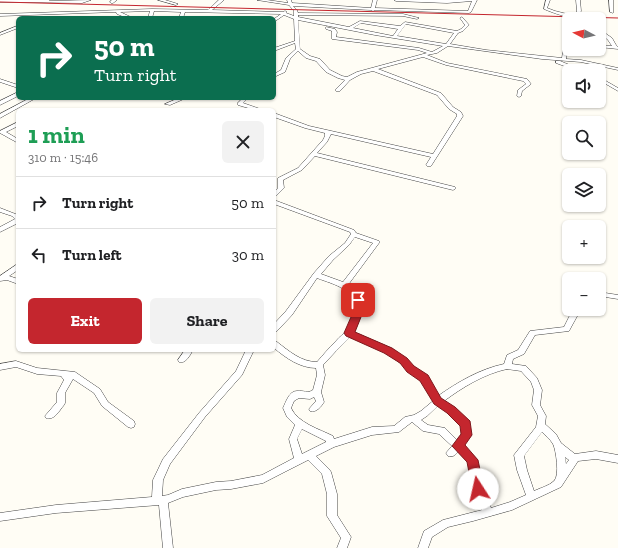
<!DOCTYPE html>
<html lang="en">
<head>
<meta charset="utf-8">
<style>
  :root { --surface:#fff; --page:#f2f2f2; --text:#202124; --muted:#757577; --line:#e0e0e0; --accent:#c4262e }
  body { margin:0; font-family:"Zilla Slab",serif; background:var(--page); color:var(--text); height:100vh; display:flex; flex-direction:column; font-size:15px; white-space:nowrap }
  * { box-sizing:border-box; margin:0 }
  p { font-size:13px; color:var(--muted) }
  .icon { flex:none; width:22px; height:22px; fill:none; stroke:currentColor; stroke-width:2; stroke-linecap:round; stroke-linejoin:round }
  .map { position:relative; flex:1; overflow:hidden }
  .side { position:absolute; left:16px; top:108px; width:260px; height:244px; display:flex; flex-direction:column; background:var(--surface); border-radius:6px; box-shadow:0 1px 3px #0004 }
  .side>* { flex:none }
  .top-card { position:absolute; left:16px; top:16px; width:260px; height:84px; border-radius:6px; box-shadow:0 1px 3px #0004; background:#0b6e4f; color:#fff; overflow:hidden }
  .needle { width:26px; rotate:277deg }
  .controls { position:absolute; left:562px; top:12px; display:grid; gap:8px }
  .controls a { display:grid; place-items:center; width:44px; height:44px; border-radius:6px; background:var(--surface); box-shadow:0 1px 3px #0004; font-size:20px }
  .pin { position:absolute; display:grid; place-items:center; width:34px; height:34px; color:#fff; margin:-17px; border-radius:8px; box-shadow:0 2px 6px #0006 }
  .me { position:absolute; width:44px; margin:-22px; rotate:350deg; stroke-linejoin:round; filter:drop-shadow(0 0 3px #0008) }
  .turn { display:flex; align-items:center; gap:14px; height:84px; padding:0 12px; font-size:18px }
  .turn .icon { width:52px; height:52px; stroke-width:2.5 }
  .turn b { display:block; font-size:28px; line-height:34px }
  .round { display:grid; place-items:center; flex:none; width:42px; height:42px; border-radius:6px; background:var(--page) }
  .headline { display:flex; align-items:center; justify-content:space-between; height:68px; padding:0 12px }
  h1 { font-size:24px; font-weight:700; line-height:30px; color:#1e9e55 }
  .cta { display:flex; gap:8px; margin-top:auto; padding:8px 12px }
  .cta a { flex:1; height:46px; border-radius:6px; background:var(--accent); color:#fff; font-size:16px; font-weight:700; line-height:46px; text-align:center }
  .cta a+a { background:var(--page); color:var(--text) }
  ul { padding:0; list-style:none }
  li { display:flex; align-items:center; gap:12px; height:52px; padding:0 12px; border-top:1px solid var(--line) }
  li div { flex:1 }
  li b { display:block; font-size:15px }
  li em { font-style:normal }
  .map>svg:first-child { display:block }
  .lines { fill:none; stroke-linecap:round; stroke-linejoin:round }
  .minor-casing { stroke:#444; stroke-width:1 }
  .minor { fill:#fff; fill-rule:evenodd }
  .rail { stroke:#c4262e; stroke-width:1 }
  .route { fill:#c4262e; stroke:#7f191e }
</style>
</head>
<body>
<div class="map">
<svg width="618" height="548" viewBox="0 0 618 548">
  <rect width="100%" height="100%" fill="#fffdf5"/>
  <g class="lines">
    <g class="minor-casing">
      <path id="minor" d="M 0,0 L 50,0 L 49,1 L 91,0 L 82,3 L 0,2 Z
        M 112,0 L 117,0 L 113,3 L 111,3 L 110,2 Z
        M 158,0 L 165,0 L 178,4 L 176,5 Z
        M 219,0 L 224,0 L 212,10 L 283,12 L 285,11 L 287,12 L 286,13 L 294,16 L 294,11 L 289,5 L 257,0 L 267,0 L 288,3 L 287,0 L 291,0 L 292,3 L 371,8 L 373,0 L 377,0 L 375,8 L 468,11 L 472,1 L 447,3 L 396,1 L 394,0 L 477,0 L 471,12 L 469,13 L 375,10 L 373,11 L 371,10 L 293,6 L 297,10 L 298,13 L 403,14 L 419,18 L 417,19 L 403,16 L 298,15 L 298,17 L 349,27 L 360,21 L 400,26 L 405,22 L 457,31 L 461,29 L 465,25 L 460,18 L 462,17 L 469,25 L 463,31 L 458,33 L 450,44 L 486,50 L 562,58 L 564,44 L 569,42 L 566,59 L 581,60 L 618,68 L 618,70 L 581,62 L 542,59 L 448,46 L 437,53 L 427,55 L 447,63 L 527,79 L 531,84 L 522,91 L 521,96 L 519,97 L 517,96 L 518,90 L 526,84 L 523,81 L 446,65 L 423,57 L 378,69 L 441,93 L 453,107 L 461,112 L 463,116 L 431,166 L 427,166 L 426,165 L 431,157 L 331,134 L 327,142 L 317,153 L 455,187 L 456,188 L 455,189 L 453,190 L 315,156 L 302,170 L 283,180 L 284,188 L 276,196 L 274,197 L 274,192 L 278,188 L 278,178 L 298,168 L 323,140 L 325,136 L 325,133 L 305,128 L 274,117 L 274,113 L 309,126 L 433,154 L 457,116 L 457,114 L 449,109 L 437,95 L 373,71 L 361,74 L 350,80 L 340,91 L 336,91 L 336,89 L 345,80 L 338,78 L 326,72 L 316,61 L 306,58 L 298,51 L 290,59 L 285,72 L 274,77 L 274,74 L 281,70 L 286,58 L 296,49 L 295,43 L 274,51 L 274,48 L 295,41 L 294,19 L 284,15 L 274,22 L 274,19 L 281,14 L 185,12 L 183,18 L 179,18 L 181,12 L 154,11 L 152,18 L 148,18 L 150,11 L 120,12 L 133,18 L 127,18 L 117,14 L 116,12 L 0,16 L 0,14 L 152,9 L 208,10 ZM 298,20 L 375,35 L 443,46 L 432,52 L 419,48 L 336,37 L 337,32 L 335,29 L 326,27 L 326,29 L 332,31 L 332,39 L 418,50 L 427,53 L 357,72 L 347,77 L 342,76 L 330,70 L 320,59 L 310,56 L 300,49 ZM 361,23 L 398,29 L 393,36 L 353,28 ZM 406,24 L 454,33 L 446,44 L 397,36 Z
        M 546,0 L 550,0 L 547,8 L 555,11 L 575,16 L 577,11 L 576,0 L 580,0 L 581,11 L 578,17 L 580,19 C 571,19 553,13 544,9 Z
        M 609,0 L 613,0 L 613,13 L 610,12 Z
        M 17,26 L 18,26 L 18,28 L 0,35 L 0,33 Z
        M 599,29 L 612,38 L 616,45 L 618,47 L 618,49 L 599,47 L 599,45 L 612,46 L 608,40 L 599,32 Z
        M 556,61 L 560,61 L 584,71 L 578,71 L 556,63 Z
        M 599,77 L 618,88 L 618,91 L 599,80 Z
        M 0,79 L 18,85 L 18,88 L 0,82 Z
        M 16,93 L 18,93 L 18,96 L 0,105 L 0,101 Z
        M 30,98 L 36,98 L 0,118 L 0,114 Z
        M 179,98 L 186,98 L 170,105 L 165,104 Z
        M 243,98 L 248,98 L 243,103 L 263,110 L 255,110 L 238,105 L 238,103 Z
        M 18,122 L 18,126 L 6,132 L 18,139 L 18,143 L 0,133 L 0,131 Z
        M 274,200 L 354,230 L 356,233 L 379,241 L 380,242 L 379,243 L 348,285 C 366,298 363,315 354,332 L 391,348 L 406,359 L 414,367 L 427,376 L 438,396 C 458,382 480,369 504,364 L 507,355 L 518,350 L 530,331 L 564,327 L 573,309 L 581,309 L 569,331 L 535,335 L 524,354 L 513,359 L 512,364 L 526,366 L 537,378 L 542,390 L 540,405 L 546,416 L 545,424 L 556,434 L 561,443 L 575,454 L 596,451 L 618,455 L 618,463 L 596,459 L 578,461 L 561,487 L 512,510 L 473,521 L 448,527 L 432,537 L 428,548 L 418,548 L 424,531 L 443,520 L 482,510 L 473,489 L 468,462 L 458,452 C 454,456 453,457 448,456 L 446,453 L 452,446 L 439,434 L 423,431 L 412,422 L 399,432 L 372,435 L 334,447 L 316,456 L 329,469 L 331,472 L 337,494 L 337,515 L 351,537 L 347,548 L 337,548 L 341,538 L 327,516 L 327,494 L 322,474 L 308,460 L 263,483 L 231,489 L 216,490 L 183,497 L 168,503 L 173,548 L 163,548 L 159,505 L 56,513 L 0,521 L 0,513 L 56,505 L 152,497 L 153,480 L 163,459 L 199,413 L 236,371 L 246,350 L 254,350 L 242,375 L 205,417 L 170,464 L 163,480 L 162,496 L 168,495 L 182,489 L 216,482 L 231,481 L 262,475 L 294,458 L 289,439 L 295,425 L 287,417 L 283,408 C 286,402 289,391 297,391 C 304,390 307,394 313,390 L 317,375 L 316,368 C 300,368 286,358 274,348 L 274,341 L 277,342 C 289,351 301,362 317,362 C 323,355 329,348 336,341 C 339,337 344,334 347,330 C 351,326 352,318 353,313 C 358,289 335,285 317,278 L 292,315 L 277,331 L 274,332 L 274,324 L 286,311 L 314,273 L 329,256 L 345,243 L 351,234 L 350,232 L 274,204 ZM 355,237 L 373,243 L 343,282 L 321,274 L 333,260 L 349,245 ZM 350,337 L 385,352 L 400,363 L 408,371 L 421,380 L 433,401 L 421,411 L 414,415 L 405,417 L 394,426 L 372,427 L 334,439 L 333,436 C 319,429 298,423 291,408 L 294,401 L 299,398 L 310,399 L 314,397 L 316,401 L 309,409 L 310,411 C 316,413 321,407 324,402 L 321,392 L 325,375 L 323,365 L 336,351 ZM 507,369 L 521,371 L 531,382 L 534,390 L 532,405 L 538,416 L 536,427 L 514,455 L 517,470 L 526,495 L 510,502 L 491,508 L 483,489 L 477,460 L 475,457 L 463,446 L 471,435 L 469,421 L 454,408 L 444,401 C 463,387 484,374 507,369 ZM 438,406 L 448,412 L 462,425 L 462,434 L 457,440 L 445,428 L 428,425 L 421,420 L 427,416 ZM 302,429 L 326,441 L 326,442 L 302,454 L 297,439 ZM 542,432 C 546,436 550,439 553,444 C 556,450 560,476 554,481 C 549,486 540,488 534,491 L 527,470 L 524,456 ZM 565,457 L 569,460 L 566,464 Z
        M 0,208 L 18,215 L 18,223 L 0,232 L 0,227 L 15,219 L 12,216 L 0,212 Z
        M 16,265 L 18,265 L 18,270 L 9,276 L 18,279 L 18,284 L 7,280 L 0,281 L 0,276 Z
        M 599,292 L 618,295 L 618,299 L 599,296 Z
        M 185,350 L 193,350 C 190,355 186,364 179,362 L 178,360 Z
        M 16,361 L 37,368 L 75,372 L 100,389 L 108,402 L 134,421 L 135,424 L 134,427 L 131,428 L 128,427 L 102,406 L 94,393 L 73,379 L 65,393 L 65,403 L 64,405 C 59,411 54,421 46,418 L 45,416 L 57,402 L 57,393 L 64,380 L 61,376 L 37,374 L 16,367 L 0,370 L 0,364 Z"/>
    </g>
    <use href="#minor" class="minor"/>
    <path class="rail" d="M 0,2 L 618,18"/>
  </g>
  <path class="route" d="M 358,297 L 363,300 L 361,317 L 355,332 L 392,348 L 407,358 L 414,366 L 428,375 L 441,398 L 455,407 L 470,421 L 472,435 L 465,445 L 478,460 L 484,489 L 482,493 L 478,495 L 473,493 L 467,462 L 452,446 L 461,434 L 460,426 L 447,413 L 434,404 L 420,381 L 407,372 L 400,363 L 384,353 L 346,336 L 344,333 L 351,317 L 353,300 Z"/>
</svg>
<div class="controls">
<a><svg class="needle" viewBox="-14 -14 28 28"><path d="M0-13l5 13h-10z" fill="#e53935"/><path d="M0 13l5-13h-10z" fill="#757577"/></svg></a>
<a><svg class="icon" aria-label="sound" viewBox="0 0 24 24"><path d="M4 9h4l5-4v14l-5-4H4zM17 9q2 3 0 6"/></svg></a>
<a><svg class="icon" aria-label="search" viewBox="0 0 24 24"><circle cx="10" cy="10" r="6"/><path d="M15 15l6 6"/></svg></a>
<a><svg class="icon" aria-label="layers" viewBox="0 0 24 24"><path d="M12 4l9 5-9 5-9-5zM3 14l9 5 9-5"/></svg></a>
<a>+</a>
<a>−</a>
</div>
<div class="pin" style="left:358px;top:300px;background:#d93025"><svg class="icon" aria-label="arrive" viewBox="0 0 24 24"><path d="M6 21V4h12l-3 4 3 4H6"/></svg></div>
<svg class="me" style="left:478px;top:489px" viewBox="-20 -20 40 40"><circle r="19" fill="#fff"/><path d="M0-13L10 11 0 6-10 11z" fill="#c4262e"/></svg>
<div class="top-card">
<div class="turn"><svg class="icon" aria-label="right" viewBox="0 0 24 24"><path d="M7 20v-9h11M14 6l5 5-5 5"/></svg><div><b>50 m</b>Turn right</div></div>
</div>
<section class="side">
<div class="headline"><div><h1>1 min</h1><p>310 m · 15:46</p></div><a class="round"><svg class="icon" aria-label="close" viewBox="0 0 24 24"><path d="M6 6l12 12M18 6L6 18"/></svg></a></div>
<ul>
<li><svg class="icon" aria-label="right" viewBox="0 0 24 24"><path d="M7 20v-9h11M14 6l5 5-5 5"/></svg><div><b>Turn right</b></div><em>50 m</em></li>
<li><svg class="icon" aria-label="left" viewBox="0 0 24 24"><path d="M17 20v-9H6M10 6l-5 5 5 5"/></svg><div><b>Turn left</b></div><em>30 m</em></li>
</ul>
<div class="cta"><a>Exit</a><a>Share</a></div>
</section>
</div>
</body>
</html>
